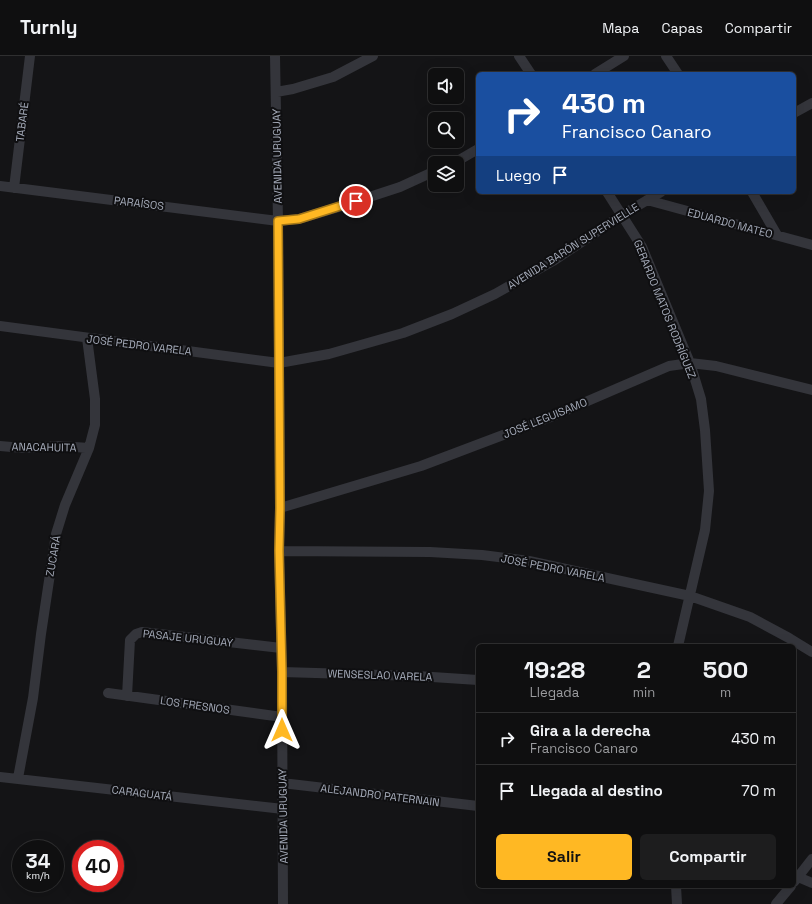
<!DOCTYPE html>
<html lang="es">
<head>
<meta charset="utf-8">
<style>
  :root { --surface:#0f0f10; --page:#1d1d1e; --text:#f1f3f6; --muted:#9b9c9f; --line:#2f2f30; --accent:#ffb823 }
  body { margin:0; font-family:"Space Grotesk",sans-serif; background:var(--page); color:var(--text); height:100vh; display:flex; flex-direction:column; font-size:15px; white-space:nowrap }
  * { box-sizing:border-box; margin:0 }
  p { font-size:13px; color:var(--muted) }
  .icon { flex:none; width:22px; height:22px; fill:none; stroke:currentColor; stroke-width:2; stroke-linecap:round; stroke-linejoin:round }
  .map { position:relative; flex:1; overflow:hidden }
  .details { position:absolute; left:476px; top:588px; width:320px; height:244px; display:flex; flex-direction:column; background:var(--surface); border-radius:6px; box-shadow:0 4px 16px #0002,0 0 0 1px var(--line) }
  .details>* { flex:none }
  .hud { position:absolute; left:476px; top:16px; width:320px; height:122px; border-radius:6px; box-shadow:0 4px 16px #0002,0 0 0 1px var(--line); background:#1a4fa0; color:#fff; overflow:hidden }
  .buttons { position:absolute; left:428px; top:12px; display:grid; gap:8px }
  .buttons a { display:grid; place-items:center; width:36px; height:36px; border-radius:6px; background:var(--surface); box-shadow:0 4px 16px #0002,0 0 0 1px var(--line); font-size:20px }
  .speed { position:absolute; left:12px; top:784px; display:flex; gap:8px; font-size:20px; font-weight:700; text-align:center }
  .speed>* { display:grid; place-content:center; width:52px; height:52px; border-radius:50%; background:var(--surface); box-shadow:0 4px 16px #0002,0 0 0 1px var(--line); line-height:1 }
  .speed small { font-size:10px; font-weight:400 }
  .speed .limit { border:6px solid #d22; background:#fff; color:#111 }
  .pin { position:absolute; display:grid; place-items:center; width:34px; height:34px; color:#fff; margin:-17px; border:2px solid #fff; border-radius:50%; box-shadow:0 1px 4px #0007 }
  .me { position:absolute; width:44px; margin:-22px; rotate:0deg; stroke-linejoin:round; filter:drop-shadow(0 0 3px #0008) }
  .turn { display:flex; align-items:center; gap:14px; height:84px; padding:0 20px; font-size:18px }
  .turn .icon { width:52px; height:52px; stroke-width:2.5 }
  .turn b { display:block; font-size:28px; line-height:34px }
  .then { display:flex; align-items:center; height:38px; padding:0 20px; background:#0003; gap:8px; font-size:15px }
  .eta { display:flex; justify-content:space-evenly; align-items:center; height:68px; text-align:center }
  .eta b { font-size:24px; font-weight:600; line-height:28px }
  .cta { display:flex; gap:8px; margin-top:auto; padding:8px 20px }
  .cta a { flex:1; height:46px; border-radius:6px; background:var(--accent); color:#111; font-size:16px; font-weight:600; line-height:46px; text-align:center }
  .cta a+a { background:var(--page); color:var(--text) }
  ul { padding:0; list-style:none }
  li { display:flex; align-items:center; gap:12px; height:52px; padding:0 20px; border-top:1px solid var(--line) }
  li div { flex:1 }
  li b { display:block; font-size:15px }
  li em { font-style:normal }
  header { display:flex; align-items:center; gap:24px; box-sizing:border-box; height:56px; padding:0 20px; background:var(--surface); border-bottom:1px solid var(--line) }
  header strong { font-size:19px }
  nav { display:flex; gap:22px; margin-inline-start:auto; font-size:14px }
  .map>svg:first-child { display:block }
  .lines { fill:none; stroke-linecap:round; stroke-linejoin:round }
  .minor { stroke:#34353b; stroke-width:10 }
  .route-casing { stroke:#a67817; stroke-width:10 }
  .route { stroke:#ffb823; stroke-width:7 }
  .labels { text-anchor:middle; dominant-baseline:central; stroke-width:4; stroke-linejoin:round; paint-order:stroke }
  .street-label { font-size:11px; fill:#a4aab8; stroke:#0f0f11 }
</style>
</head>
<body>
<header>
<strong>Turnly</strong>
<nav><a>Mapa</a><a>Capas</a><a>Compartir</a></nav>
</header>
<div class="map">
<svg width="812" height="848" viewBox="0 0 812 848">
  <rect width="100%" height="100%" fill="#141416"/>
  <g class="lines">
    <path class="minor" d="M 275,0 L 278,165 L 280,452 L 279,495 L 282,616 L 283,848
      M 519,0 L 531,18
      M 666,0 L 678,18
      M 595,18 L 624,0
      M 276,36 L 293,33 L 333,21 L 373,0
      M 794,57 L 812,47
      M 454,107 L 478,93
      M 0,130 L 278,165 L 299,163 L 342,150 L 400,131 L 435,115
      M 14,132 L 30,0
      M 607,136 L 642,191 L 690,307 L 701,343 L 705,374 L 709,435 L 705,474 L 678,590
      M 752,136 L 777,179
      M 647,144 L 812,189
      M 0,270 L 279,307 L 329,298 L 403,277 L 452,258 L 495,238 L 553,205 L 622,159 L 661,136
      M 0,390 L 23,392 L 60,390 L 89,392
      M 280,452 L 421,410 L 553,360 L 669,310 L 690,307 L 716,310 L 812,334
      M 279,495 L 430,496 L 482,499 L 529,505 L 690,540 L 750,561 L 789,582 L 812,596
      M 282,616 L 417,620 L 478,624
      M 108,637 L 282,661
      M 127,640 L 130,584 L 136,578 L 142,576 L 281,592
      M 0,721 L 283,753
      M 18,722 L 33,642 L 41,578 L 56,478 L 65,449 L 89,392 L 95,369 L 95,343 L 87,282
      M 282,727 L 478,750
      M 798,821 L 812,827
      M 794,826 L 812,803
      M 676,830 L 677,848
      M 776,848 L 791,830"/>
  </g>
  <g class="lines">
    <g class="route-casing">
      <path id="route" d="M 282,674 L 282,616 L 279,495 L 280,452 L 278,165 L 299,163 L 356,145"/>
    </g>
    <use href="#route" class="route"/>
  </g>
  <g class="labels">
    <g class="street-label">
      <text transform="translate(22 66) rotate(-83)">TABARÉ</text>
      <text transform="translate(277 100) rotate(-91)">AVENIDA URUGUAY</text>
      <text transform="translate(139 147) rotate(7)">PARAÍSOS</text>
      <text transform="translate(730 167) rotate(15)">EDUARDO MATEO</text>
      <text transform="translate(573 190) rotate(-32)">AVENIDA BARÓN SUPERVIELLE</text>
      <text transform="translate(665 253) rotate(68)">GERARDO MATOS RODRÍGUEZ</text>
      <text transform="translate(139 289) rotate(7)">JOSÉ PEDRO VARELA</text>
      <text transform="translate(545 362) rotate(-22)">JOSÉ LEGUISAMO</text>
      <text transform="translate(44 391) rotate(1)">ANACAHUITA</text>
      <text transform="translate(53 500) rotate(-80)">ZUCARÁ</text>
      <text transform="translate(553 512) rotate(11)">JOSÉ PEDRO VARELA</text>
      <text transform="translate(188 582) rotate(6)">PASAJE URUGUAY</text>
      <text transform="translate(380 619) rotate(2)">WENSESLAO VARELA</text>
      <text transform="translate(195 649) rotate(8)">LOS FRESNOS</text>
      <text transform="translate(142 737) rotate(7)">CARAGUATÁ</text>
      <text transform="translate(380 739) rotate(7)">ALEJANDRO PATERNAIN</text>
      <text transform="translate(283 760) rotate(-91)">AVENIDA URUGUAY</text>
    </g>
  </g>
</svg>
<div class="buttons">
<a><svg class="icon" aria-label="sound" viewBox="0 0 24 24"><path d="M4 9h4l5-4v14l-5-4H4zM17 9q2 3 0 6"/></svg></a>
<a><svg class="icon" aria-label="search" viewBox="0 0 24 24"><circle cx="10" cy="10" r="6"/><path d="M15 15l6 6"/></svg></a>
<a><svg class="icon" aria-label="layers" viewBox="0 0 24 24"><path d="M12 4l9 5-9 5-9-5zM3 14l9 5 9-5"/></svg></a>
</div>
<div class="speed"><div>34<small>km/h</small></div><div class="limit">40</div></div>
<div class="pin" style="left:356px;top:145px;background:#d93025"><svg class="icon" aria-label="arrive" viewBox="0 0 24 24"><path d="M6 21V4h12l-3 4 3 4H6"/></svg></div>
<svg class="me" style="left:282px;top:674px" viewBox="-20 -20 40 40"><path d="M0-17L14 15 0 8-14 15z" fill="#ffb823" stroke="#fff" stroke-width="4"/></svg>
<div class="hud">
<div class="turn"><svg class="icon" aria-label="right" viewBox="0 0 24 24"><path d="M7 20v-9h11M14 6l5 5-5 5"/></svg><div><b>430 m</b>Francisco Canaro</div></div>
<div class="then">Luego<svg class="icon" aria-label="arrive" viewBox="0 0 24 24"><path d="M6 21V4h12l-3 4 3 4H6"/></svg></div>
</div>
<section class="details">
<div class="eta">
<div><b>19:28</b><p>Llegada</p></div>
<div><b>2</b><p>min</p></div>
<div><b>500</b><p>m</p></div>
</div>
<ul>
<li><svg class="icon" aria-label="right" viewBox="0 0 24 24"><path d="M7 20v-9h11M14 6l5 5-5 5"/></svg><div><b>Gira a la derecha</b><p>Francisco Canaro</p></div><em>430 m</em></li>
<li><svg class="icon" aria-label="arrive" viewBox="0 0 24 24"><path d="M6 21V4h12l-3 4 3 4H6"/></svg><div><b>Llegada al destino</b></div><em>70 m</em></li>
</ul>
<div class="cta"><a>Salir</a><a>Compartir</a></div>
</section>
</div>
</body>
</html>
